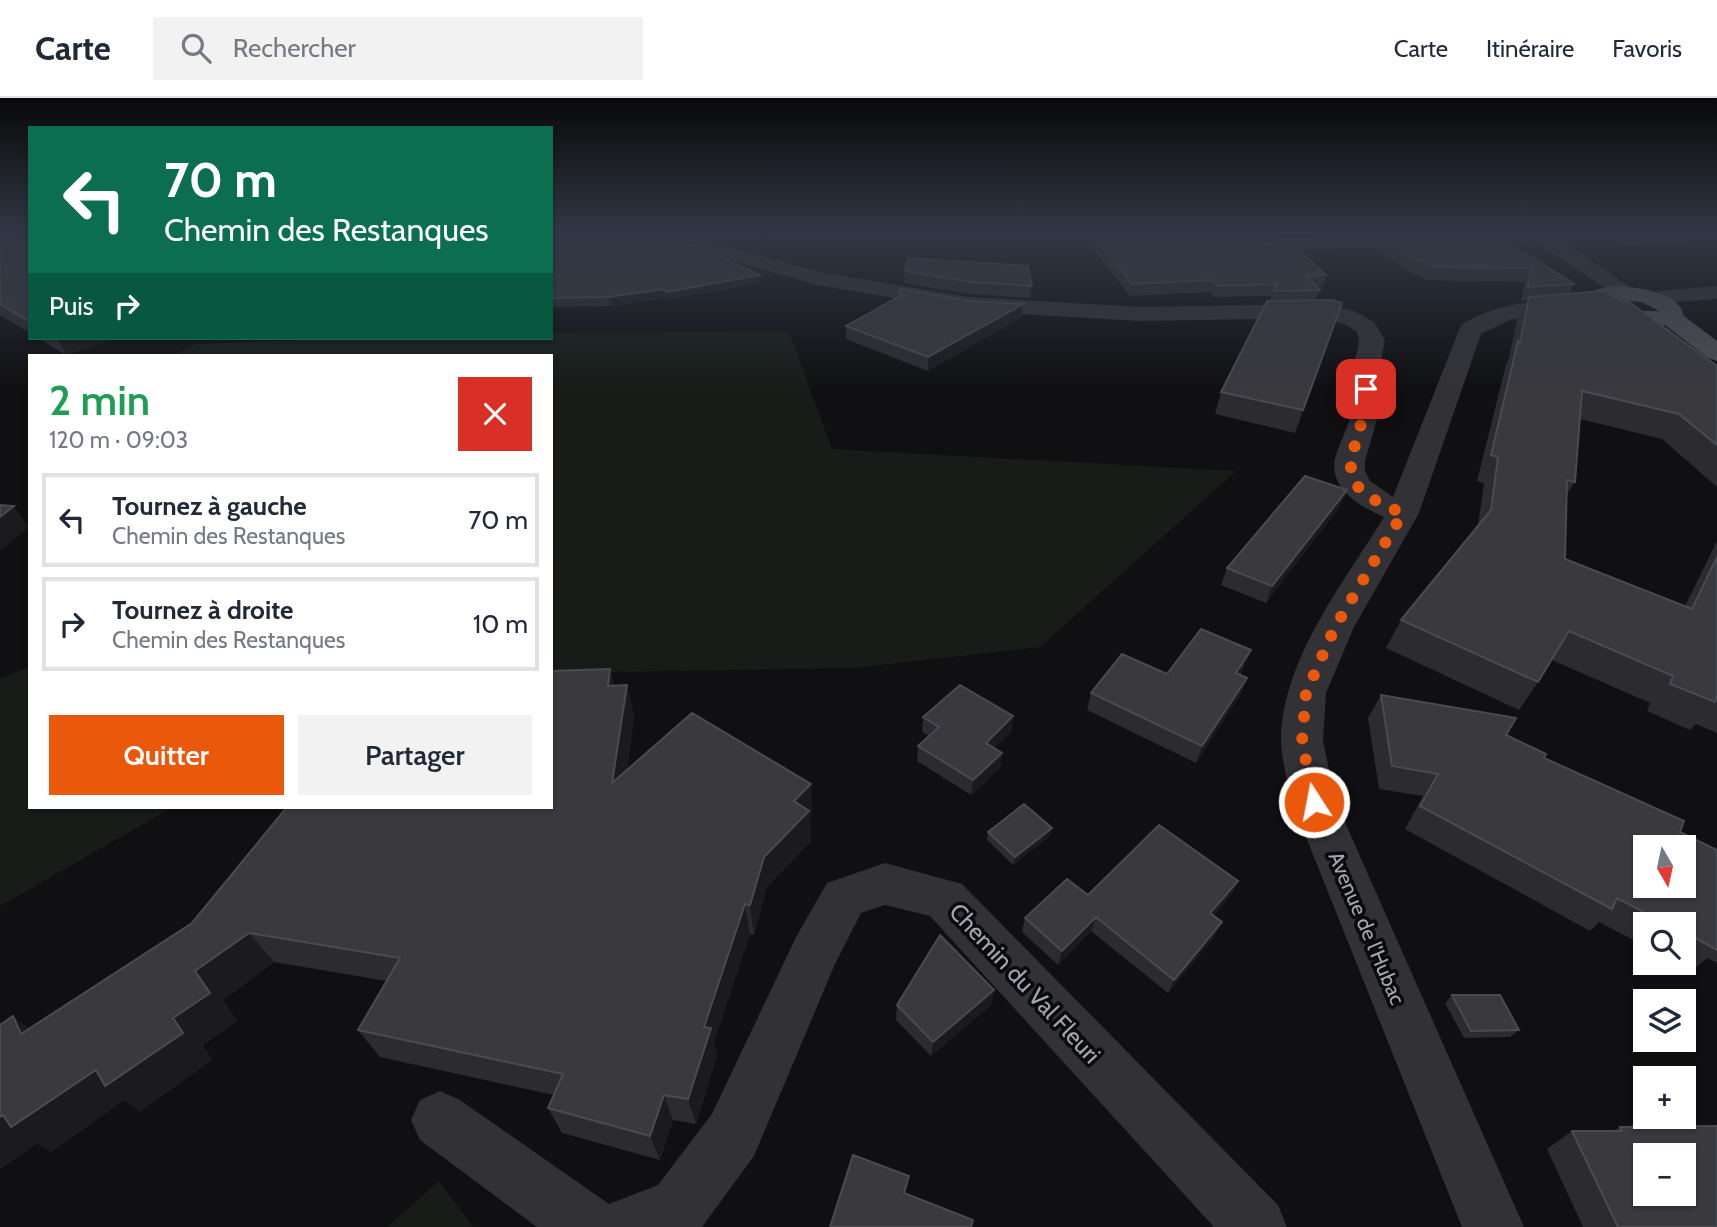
<!DOCTYPE html>
<html lang="fr">
<head>
<meta charset="utf-8">
<style>
  :root { --surface:#fff; --page:#f2f2f3; --text:#1f2937; --muted:#747a83; --line:#e0e1e3; --accent:#ea580c }
  body { margin:0; font-family:Cabin,sans-serif; background:var(--page); color:var(--text); height:100vh; display:flex; flex-direction:column; font-size:26px; white-space:nowrap }
  * { box-sizing:border-box; margin:0 }
  p { font-size:23px; color:var(--muted) }
  .icon { flex:none; width:38px; height:38px; fill:none; stroke:currentColor; stroke-width:2; stroke-linecap:round; stroke-linejoin:round }
  .map { position:relative; flex:1; overflow:hidden }
  .details { position:absolute; left:28px; top:256px; width:525px; height:455px; display:flex; flex-direction:column; background:var(--surface); border-radius:0px; box-shadow:0 2px 5px #0004 }
  .details>* { flex:none }
  .guide { position:absolute; left:28px; top:28px; width:525px; height:214px; border-radius:0px; box-shadow:0 2px 5px #0004; background:#0b6e4f; color:#fff; overflow:hidden }
  .needle { width:46px; rotate:171deg }
  .tools { position:absolute; left:1633px; top:737px; display:grid; gap:14px }
  .tools a { display:grid; place-items:center; width:63px; height:63px; border-radius:0px; background:var(--surface); box-shadow:0 2px 5px #0004; font-size:35px }
  .pin { position:absolute; display:grid; place-items:center; width:60px; height:60px; color:#fff; margin:-30px; border-radius:14px; box-shadow:0 4px 10px #0006 }
  .me { position:absolute; width:77px; margin:-38px; rotate:349deg; stroke-linejoin:round; filter:drop-shadow(0 0 5px #0008) }
  .turn { display:flex; align-items:center; gap:24px; height:147px; padding:0 21px; font-size:32px }
  .turn .icon { width:91px; height:91px; stroke-width:2.5 }
  .turn b { display:block; font-size:49px; line-height:60px }
  .then { display:flex; align-items:center; height:66px; padding:0 21px; background:#0003; gap:14px; font-size:26px }
  .round { display:grid; place-items:center; flex:none; width:74px; height:74px; border-radius:0px; background:var(--page) }
  .headline { display:flex; align-items:center; justify-content:space-between; height:119px; padding:0 21px }
  h1 { font-size:42px; font-weight:600; line-height:52px; color:#1e9e55 }
  .action { display:flex; gap:14px; margin-top:auto; padding:14px 21px }
  .action a { flex:1; height:80px; border-radius:0px; background:var(--accent); color:#fff; font-size:28px; font-weight:600; line-height:80px; text-align:center }
  .action a+a { background:var(--page); color:var(--text) }
  ul { padding:0; list-style:none }
  li { display:flex; align-items:center; gap:21px; height:94px; margin:0 14px 10px; padding:0 7px; border:4px solid var(--line); border-radius:0px }
  li div { flex:1 }
  li b { display:block; font-size:26px }
  li em { font-style:normal }
  header { display:flex; align-items:center; gap:42px; box-sizing:border-box; height:98px; padding:0 35px; background:var(--surface); border-bottom:2px solid var(--line) }
  header strong { font-size:33px }
  nav { display:flex; gap:38px; margin-inline-start:auto; font-size:24px }
  .search { width:490px; height:63px; background:var(--page); display:flex; align-items:center; gap:18px; box-sizing:border-box; padding:0 24px; border-radius:0px; color:var(--muted); font-size:26px }
  .map>svg:first-child { display:block }
  .green { fill:#171c18 }
  .lines { fill:none; stroke-linecap:round; stroke-linejoin:round }
  .minor { fill:#323236; fill-rule:evenodd }
  .major { fill:#4e4f55; fill-rule:evenodd }
  .wall { fill:#2c2c30 }
  .shaded-wall { fill:#1b1b1e }
  .building { fill:#39393e; stroke:#494b50; stroke-width:2; fill-rule:evenodd }
  .route { stroke:#ea580c; stroke-width:12; stroke-dasharray:0 21.6 }
  .labels { text-anchor:middle; dominant-baseline:central; stroke-width:7; stroke-linejoin:round; paint-order:stroke }
  .street-label { font-size:21px; fill:#a3a7b1; stroke:#0b0b0d }
  .near-street-label { font-size:24px; fill:#a3a7b1; stroke:#0b0b0d }
</style>
</head>
<body>
<header>
<strong>Carte</strong>
<div class="search"><svg class="icon" aria-label="search" viewBox="0 0 24 24"><circle cx="10" cy="10" r="6"/><path d="M15 15l6 6"/></svg>Rechercher</div>
<nav><a>Carte</a><a>Itinéraire</a><a>Favoris</a></nav>
</header>
<div class="map">
<svg width="1717" height="1129" viewBox="0 0 1717 1129">
  <rect width="100%" height="100%" fill="#101012"/>
  <path class="green" d="M 789,234 L 832,351 L 1236,373 L 1040,549 L 853,570 L 551,575 L 551,257 L 174,257 L 197,246 L 355,240 L 551,240 L 551,235 Z
    M 30,568 L 30,709 L 173,709 L 0,808 L 0,581 Z
    M 439,1083 L 473,1129 L 387,1129 Z"/>
  <g class="lines">
    <path class="minor" d="M 629,134 L 678,135 L 820,174 L 969,199 L 1140,209 L 1324,206 L 1354,213 L 1374,224 L 1385,242 L 1379,273 L 1380,311 L 1365,363 L 1365,373 L 1370,383 L 1393,399 L 1461,227 C 1495,205 1534,203 1573,201 L 1581,203 L 1585,208 L 1581,213 L 1512,221 L 1481,236 L 1419,415 L 1354,529 L 1326,595 L 1323,643 L 1336,704 L 1524,1129 L 1462,1129 L 1292,704 C 1288,684 1281,661 1281,640 C 1284,559 1343,486 1384,419 C 1361,409 1329,391 1335,361 C 1339,345 1348,331 1351,315 C 1354,300 1351,286 1353,271 C 1354,258 1362,248 1357,234 L 1344,226 L 1324,220 L 1140,223 L 969,213 L 818,187 L 676,147 L 632,138 Z
      M 1442,134 L 1549,134 L 1639,195 L 1714,188 L 1717,189 L 1717,201 L 1648,206 L 1640,204 L 1637,199 L 1628,202 L 1620,200 L 1534,143 L 1245,154 L 1238,152 L 1234,148 L 1238,144 L 1245,142 Z
      M 885,765 L 962,786 L 1278,1107 L 1287,1129 L 1214,1129 L 930,818 L 885,807 L 861,815 L 835,866 L 754,1058 L 702,1129 L 537,1129 L 420,1042 L 411,1022 L 420,1002 L 440,993 L 460,1002 L 609,1106 L 658,1087 L 712,1016 L 796,839 L 827,785 Z"/>
    <path class="major" d="M 1617,187 L 1649,192 L 1672,200 L 1681,210 L 1684,218 L 1717,243 L 1717,263 L 1708,260 L 1665,227 C 1640,232 1604,226 1588,203 L 1595,192 ZM 1613,202 L 1642,204 L 1659,213 L 1636,213 Z"/>
  </g>
  <path class="wall" d="M 685,134 L 731,134 L 726,145 Z
    M 1080,134 L 1270,134 L 1269,138 L 1238,141 L 1326,177 L 1323,189 L 1317,189 L 1320,192 L 1316,202 L 1342,205 L 1295,335 L 1215,316 L 1221,294 L 1270,203 L 1272,198 L 1214,199 L 1210,194 L 1130,198 Z
    M 1596,134 L 1717,134 L 1717,141 L 1624,148 Z
    M 1493,135 L 1574,186 L 1569,196 L 1717,268 L 1717,389 L 1662,341 L 1580,321 L 1575,384 L 1566,397 L 1565,461 L 1685,508 L 1717,443 L 1717,635 L 1696,626 L 1690,632 L 1647,613 L 1650,605 L 1552,562 L 1538,584 L 1519,612 L 1386,550 L 1401,522 L 1478,428 L 1484,385 L 1477,383 L 1506,267 L 1509,260 L 1517,222 L 1527,202 L 1521,203 L 1525,184 L 1426,182 L 1419,177 L 1413,177 L 1378,152 L 1383,139 Z
    M 551,140 L 718,158 L 760,185 L 667,202 L 666,200 L 610,208 L 551,209 Z
    M 30,144 L 30,235 L 0,217 L 0,146 L 25,145 Z
    M 905,173 L 1032,188 L 1030,200 L 969,196 L 904,185 Z
    M 899,196 L 970,203 L 1023,206 L 1022,219 L 928,273 L 846,241 L 846,228 L 898,199 Z
    M 38,240 L 116,240 L 66,257 Z
    M 1347,392 L 1340,408 L 1266,505 L 1221,487 L 1227,470 Z
    M 1244,570 L 1240,577 L 1247,580 L 1240,597 L 1196,665 L 1087,612 L 1091,595 L 1167,576 Z
    M 610,571 L 614,588 L 627,587 L 634,618 L 627,672 L 811,686 L 812,717 L 810,720 L 811,743 L 767,789 L 754,837 L 750,836 L 714,944 L 717,958 L 696,1026 L 673,1022 L 660,1062 L 562,1035 L 548,1010 L 554,997 L 380,959 L 358,932 L 387,883 L 274,864 L 223,902 L 237,923 L 203,947 L 212,962 L 139,1014 L 124,1002 L 51,1054 L 37,1045 L 0,1071 L 0,927 L 29,930 L 192,825 L 551,709 Z
    M 1381,597 L 1506,637 L 1544,660 L 1680,734 L 1717,752 L 1717,865 L 1707,860 L 1692,873 L 1676,864 L 1684,864 L 1684,826 L 1645,826 L 1645,848 L 1599,824 L 1590,833 L 1405,731 L 1423,698 L 1379,691 L 1368,620 Z
    M 1013,618 L 1011,634 L 994,650 L 1002,655 L 1000,670 L 971,697 L 917,663 L 918,648 L 929,638 L 922,634 L 923,619 Z
    M 988,734 L 1050,738 L 1013,767 L 987,742 Z
    M 1238,783 L 1231,797 L 1213,818 L 1215,838 L 1168,895 L 1091,833 L 1058,867 L 1022,834 L 1025,820 L 1088,797 Z
    M 1452,897 L 1519,932 L 1510,939 L 1464,940 L 1445,905 Z
    M 897,907 L 991,907 L 931,958 L 896,922 Z
    M 1620,1029 L 1717,1129 L 1583,1129 L 1547,1051 L 1572,1033 L 1613,1033 Z"/>
  <path class="shaded-wall" d="M 725,134 L 731,134 L 726,145 Z
    M 1237,134 L 1270,134 L 1269,138 L 1237,141 L 1234,137 Z
    M 760,177 L 760,185 L 667,202 L 666,194 Z
    M 665,191 L 666,200 L 610,208 L 608,199 Z
    M 1023,206 L 1022,219 L 928,273 L 928,259 Z
    M 56,240 L 116,240 L 66,257 Z
    M 1347,392 L 1340,408 L 1266,505 L 1272,488 Z
    M 14,408 L 29,429 L 0,453 L 0,419 Z
    M 1251,552 L 1244,570 L 1229,592 L 1236,575 Z
    M 610,571 L 617,602 L 608,588 Z
    M 1247,580 L 1240,597 L 1196,665 L 1202,648 Z
    M 627,587 L 634,618 L 621,716 L 612,685 Z
    M 1013,618 L 1011,634 L 983,660 L 986,645 Z
    M 1002,655 L 1000,670 L 971,697 L 973,682 Z
    M 811,686 L 812,717 L 810,720 L 811,743 L 767,789 L 754,837 L 750,807 L 764,759 L 794,703 Z
    M 1052,730 L 1050,738 L 1013,767 L 1015,759 Z
    M 1238,783 L 1231,797 L 1203,829 L 1210,815 Z
    M 745,806 L 750,836 L 714,944 L 717,958 L 696,1026 L 688,1001 L 704,929 Z
    M 1096,819 L 1091,833 L 1058,867 L 1062,853 Z
    M 1222,824 L 1215,838 L 1168,895 L 1174,882 Z
    M 249,835 L 274,864 L 223,902 L 237,923 L 203,947 L 212,962 L 139,1014 L 124,1002 L 51,1054 L 37,1045 L 0,1071 L 0,1019 L 173,920 L 195,873 Z
    M 994,892 L 991,907 L 931,958 L 933,944 Z
    M 13,918 L 49,946 L 21,936 Z
    M 664,997 L 673,1022 L 660,1062 L 650,1038 Z
    M 909,1078 L 907,1090 L 902,1106 L 904,1095 Z"/>
  <path class="building" d="M 577,134 L 637,134 L 717,153 L 715,157 L 760,177 L 666,194 L 665,191 L 608,199 L 551,200 L 551,140 Z
    M 1090,134 L 1237,134 L 1234,137 L 1239,143 L 1248,146 L 1290,144 L 1326,177 L 1307,178 L 1320,192 L 1274,193 L 1277,186 L 1217,188 L 1213,182 L 1132,186 Z
    M 1493,135 L 1574,186 L 1528,189 L 1531,170 L 1432,169 L 1424,163 L 1418,163 L 1383,139 Z
    M 13,142 L 25,145 L 30,144 L 30,224 L 0,206 L 0,146 Z
    M 908,160 L 1028,168 L 1032,188 L 970,184 L 905,173 Z
    M 900,191 L 970,203 L 1023,206 L 928,259 L 846,228 L 902,197 L 899,196 Z
    M 1604,193 L 1622,204 L 1629,204 L 1717,268 L 1717,347 L 1679,316 L 1582,293 L 1575,384 L 1567,382 L 1565,461 L 1692,511 L 1717,459 L 1717,597 L 1715,604 L 1670,586 L 1673,578 L 1569,533 L 1538,584 L 1401,522 L 1491,412 L 1498,359 L 1491,357 L 1518,243 L 1520,244 L 1529,199 Z
    M 1331,202 L 1342,205 L 1303,312 L 1221,294 L 1267,203 Z
    M 1305,378 L 1347,392 L 1272,488 L 1227,470 Z
    M 0,407 L 14,408 L 0,419 Z
    M 1201,531 L 1251,552 L 1236,575 L 1247,580 L 1202,648 L 1091,595 L 1122,556 L 1167,576 Z
    M 610,571 L 608,588 L 627,587 L 612,685 L 692,615 L 811,686 L 794,703 L 809,713 L 764,759 L 750,807 L 745,806 L 704,929 L 711,930 L 688,1001 L 664,997 L 650,1038 L 548,1010 L 563,976 L 358,932 L 400,860 L 249,835 L 195,873 L 210,895 L 173,920 L 183,935 L 105,988 L 96,972 L 11,1029 L 3,1017 L 0,1019 L 0,927 L 13,918 L 21,936 L 192,825 L 287,709 L 551,709 L 551,573 Z
    M 960,587 L 1013,618 L 986,645 L 1002,655 L 973,682 L 918,648 L 939,629 L 923,619 Z
    M 1381,597 L 1516,620 L 1506,637 L 1546,656 L 1544,660 L 1684,723 L 1680,734 L 1717,752 L 1717,852 L 1684,834 L 1684,826 L 1667,826 L 1617,800 L 1612,811 L 1420,708 L 1438,676 L 1392,668 ZM 1645,749 L 1684,749 L 1684,788 L 1645,788 Z
    M 1024,706 L 1052,730 L 1015,759 L 988,734 Z
    M 1159,727 L 1238,783 L 1210,815 L 1222,824 L 1174,882 L 1096,819 L 1062,853 L 1025,820 L 1067,781 L 1088,797 Z
    M 940,837 L 994,892 L 933,944 L 897,907 Z
    M 1452,897 L 1500,897 L 1519,932 L 1471,933 Z
    M 1717,1028 L 1717,1129 L 1618,1129 L 1572,1033 L 1622,1033 L 1620,1029 ZM 1645,1057 L 1684,1057 L 1684,1096 L 1645,1096 Z
    M 853,1057 L 909,1078 L 904,1095 L 973,1122 L 971,1129 L 830,1129 Z"/>
  <linearGradient id="sky" x2="0" y2="1"><stop stop-color="#09090a"/><stop offset="0.46" stop-color="#313744"/><stop offset="1" stop-color="#313744" stop-opacity="0"/></linearGradient>
  <rect width="1717" height="292" fill="url(#sky)"/>
  <g class="lines">
    <path class="route" d="M 1314,704 L 1302,643 L 1306,595 L 1335,529 L 1403,415 C 1315,382 1365,356 1366,291"/>
  </g>
  <g class="labels">
    <g class="street-label">
      <text transform="translate(1367 830) rotate(67)">Avenue de l'Hubac</text>
    </g>
    <g class="near-street-label">
      <text transform="translate(1025 885) rotate(47)">Chemin du Val Fleuri</text>
    </g>
  </g>
</svg>
<div class="tools">
<a><svg class="needle" viewBox="-14 -14 28 28"><path d="M0-13l5 13h-10z" fill="#e53935"/><path d="M0 13l5-13h-10z" fill="#747a83"/></svg></a>
<a><svg class="icon" aria-label="search" viewBox="0 0 24 24"><circle cx="10" cy="10" r="6"/><path d="M15 15l6 6"/></svg></a>
<a><svg class="icon" aria-label="layers" viewBox="0 0 24 24"><path d="M12 4l9 5-9 5-9-5zM3 14l9 5 9-5"/></svg></a>
<a>+</a>
<a>−</a>
</div>
<div class="pin" style="left:1366px;top:291px;background:#d93025"><svg class="icon" aria-label="arrive" viewBox="0 0 24 24"><path d="M6 21V4h12l-3 4 3 4H6"/></svg></div>
<svg class="me" style="left:1314px;top:704px" viewBox="-20 -20 40 40"><circle r="17" fill="#ea580c" stroke="#fff" stroke-width="3"/><path d="M0-11L8 9 0 5-8 9z" fill="#fff"/></svg>
<div class="guide">
<div class="turn"><svg class="icon" aria-label="left" viewBox="0 0 24 24"><path d="M17 20v-9H6M10 6l-5 5 5 5"/></svg><div><b>70 m</b>Chemin des Restanques</div></div>
<div class="then">Puis<svg class="icon" aria-label="right" viewBox="0 0 24 24"><path d="M7 20v-9h11M14 6l5 5-5 5"/></svg></div>
</div>
<section class="details">
<div class="headline"><div><h1>2 min</h1><p>120 m · 09:03</p></div><a class="round" style="background:#d93025;color:#fff"><svg class="icon" aria-label="close" viewBox="0 0 24 24"><path d="M6 6l12 12M18 6L6 18"/></svg></a></div>
<ul>
<li><svg class="icon" aria-label="left" viewBox="0 0 24 24"><path d="M17 20v-9H6M10 6l-5 5 5 5"/></svg><div><b>Tournez à gauche</b><p>Chemin des Restanques</p></div><em>70 m</em></li>
<li><svg class="icon" aria-label="right" viewBox="0 0 24 24"><path d="M7 20v-9h11M14 6l5 5-5 5"/></svg><div><b>Tournez à droite</b><p>Chemin des Restanques</p></div><em>10 m</em></li>
</ul>
<div class="action"><a>Quitter</a><a>Partager</a></div>
</section>
</div>
</body>
</html>
